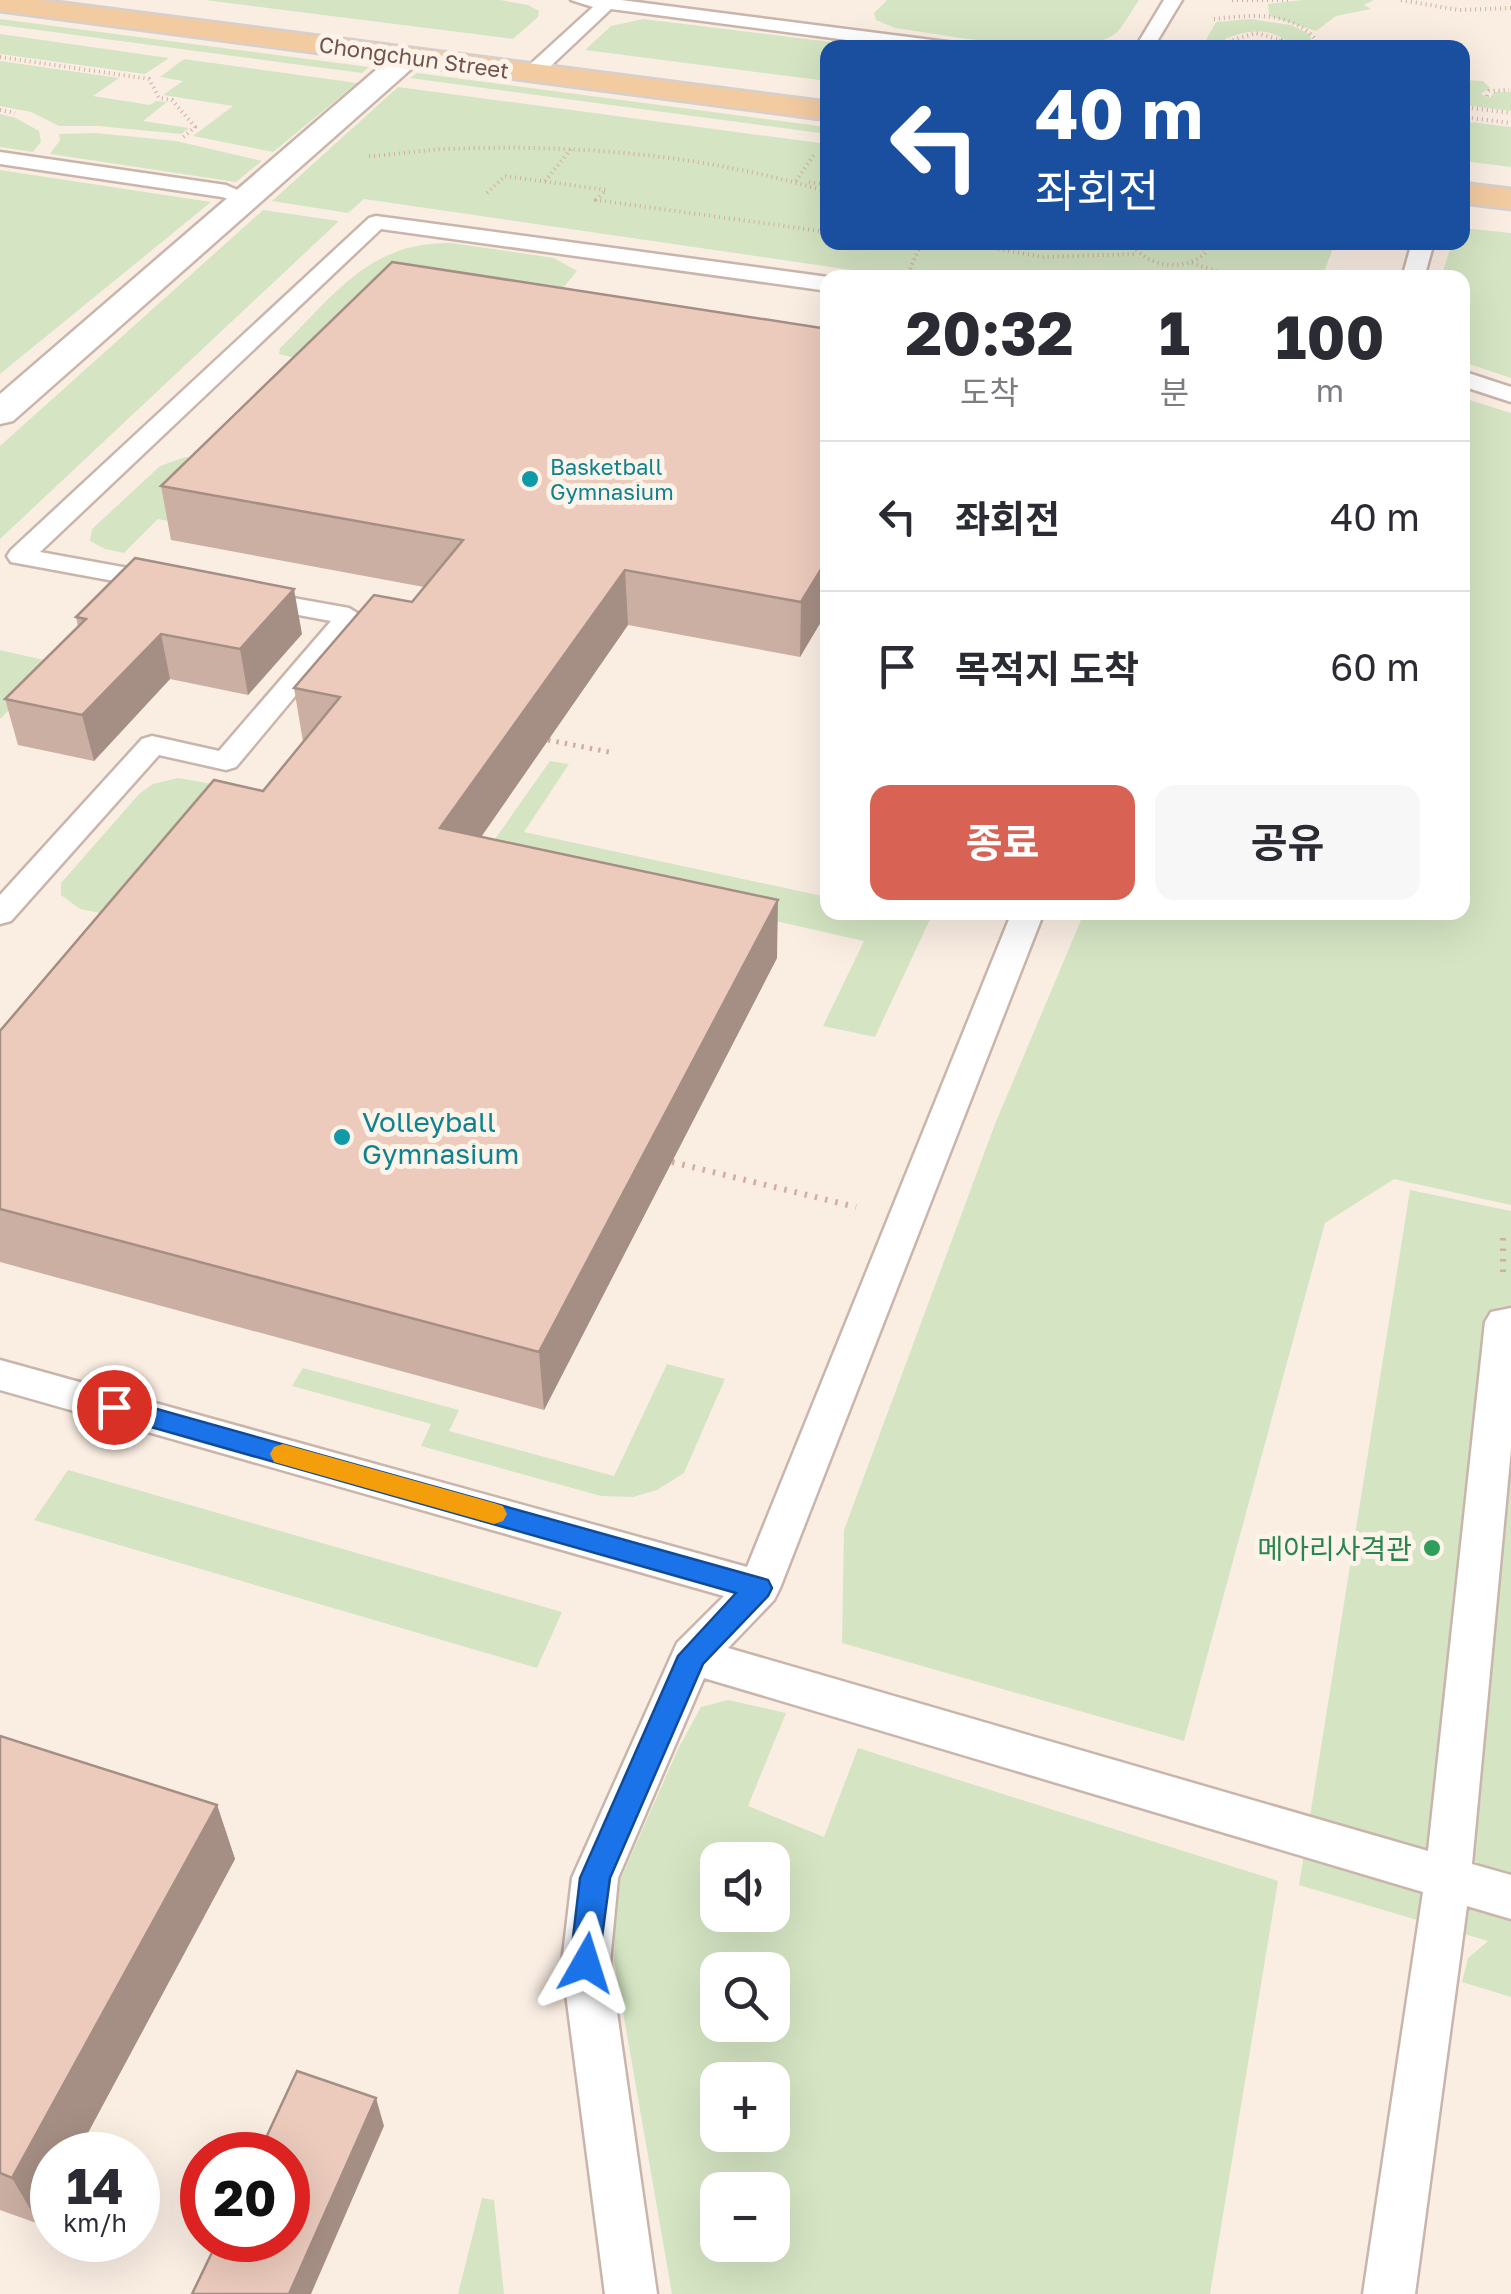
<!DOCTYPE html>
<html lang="ko">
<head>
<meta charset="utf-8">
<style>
  :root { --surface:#fff; --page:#f7f7f7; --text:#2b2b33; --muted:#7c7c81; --line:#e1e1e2; --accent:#d86253 }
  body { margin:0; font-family:"Golos Text","Noto Sans KR",sans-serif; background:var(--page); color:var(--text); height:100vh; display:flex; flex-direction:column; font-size:38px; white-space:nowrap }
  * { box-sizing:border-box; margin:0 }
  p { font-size:32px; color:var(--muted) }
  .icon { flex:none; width:55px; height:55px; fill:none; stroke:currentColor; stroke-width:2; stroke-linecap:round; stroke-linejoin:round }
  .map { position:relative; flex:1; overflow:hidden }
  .drawer { position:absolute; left:820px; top:270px; width:650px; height:650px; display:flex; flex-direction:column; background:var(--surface); border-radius:20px; box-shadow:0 10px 40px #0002 }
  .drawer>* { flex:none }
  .hud { position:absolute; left:820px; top:40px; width:650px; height:210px; border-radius:20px; box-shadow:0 10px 40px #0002; background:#1a4fa0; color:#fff; overflow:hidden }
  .fabs { position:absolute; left:700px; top:1842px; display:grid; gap:20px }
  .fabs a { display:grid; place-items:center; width:90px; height:90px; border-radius:20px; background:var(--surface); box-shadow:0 10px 40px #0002; font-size:50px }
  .speed { position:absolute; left:30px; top:2132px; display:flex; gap:20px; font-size:50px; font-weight:700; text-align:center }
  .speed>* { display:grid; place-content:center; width:130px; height:130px; border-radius:50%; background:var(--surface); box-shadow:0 10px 40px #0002; line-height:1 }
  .speed small { font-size:25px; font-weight:400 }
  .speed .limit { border:15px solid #d22; background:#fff; color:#111 }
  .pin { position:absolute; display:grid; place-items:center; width:85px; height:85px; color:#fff; margin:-42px; border:5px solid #fff; border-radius:50%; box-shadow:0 2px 10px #0007 }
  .me { position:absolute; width:110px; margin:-55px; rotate:6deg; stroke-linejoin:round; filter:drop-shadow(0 0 8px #0008) }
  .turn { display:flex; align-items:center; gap:35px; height:210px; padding:0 50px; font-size:45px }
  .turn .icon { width:130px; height:130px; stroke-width:2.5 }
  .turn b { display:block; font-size:70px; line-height:85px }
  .eta { display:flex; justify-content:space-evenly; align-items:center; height:170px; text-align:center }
  .eta b { font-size:60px; font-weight:700; line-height:70px }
  .action { display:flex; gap:20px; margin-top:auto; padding:20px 50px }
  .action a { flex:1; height:115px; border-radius:20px; background:var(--accent); color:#fff; font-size:40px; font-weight:700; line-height:115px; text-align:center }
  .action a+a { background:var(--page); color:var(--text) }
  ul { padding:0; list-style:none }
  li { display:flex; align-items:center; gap:30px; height:150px; padding:0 50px; border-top:2px solid var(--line) }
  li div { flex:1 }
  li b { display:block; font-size:38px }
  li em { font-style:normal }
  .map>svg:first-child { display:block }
  .green { fill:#d5e5c3; fill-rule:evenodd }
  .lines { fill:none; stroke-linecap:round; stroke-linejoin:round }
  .lane-casing { stroke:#c9b5ab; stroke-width:5 }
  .street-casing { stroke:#c9b5ab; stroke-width:5 }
  .primary-casing { stroke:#d7cfcd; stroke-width:5 }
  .path-far2 { stroke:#d1aea1; stroke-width:4; stroke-dasharray:1 4; stroke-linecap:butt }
  .path-far1 { stroke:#d1aea1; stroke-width:5; stroke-dasharray:2.5 6; stroke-linecap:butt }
  .path { stroke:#d1aea1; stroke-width:6; stroke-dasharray:2.5 8; stroke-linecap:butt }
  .lane { fill:#fff; fill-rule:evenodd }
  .street { fill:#fff; fill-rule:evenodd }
  .primary { fill:#f2cba1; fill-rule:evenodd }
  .wall { fill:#cbafa3 }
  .shaded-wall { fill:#a58e84 }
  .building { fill:#eccbbd; stroke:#a58e84; stroke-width:2.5 }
  .route { fill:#1a73e8; stroke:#114b97; stroke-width:2.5 }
  .slow { fill:#f59e0b }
  .culture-dot { fill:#0f9aa8; stroke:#fdf3e8; stroke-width:4 }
  .leisure-dot { fill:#2e9e5b; stroke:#fdf3e8; stroke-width:4 }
  .labels { text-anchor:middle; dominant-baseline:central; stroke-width:10; stroke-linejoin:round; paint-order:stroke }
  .far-street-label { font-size:22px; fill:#6f544c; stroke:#fdf3e8 }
  .far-culture-label { font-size:22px; fill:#0d838f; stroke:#fdf3e8; text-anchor:start }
  .culture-label { font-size:28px; fill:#0d838f; stroke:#fdf3e8; text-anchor:start }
  .leisure-label { font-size:28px; fill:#27864d; stroke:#fdf3e8; text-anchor:end }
</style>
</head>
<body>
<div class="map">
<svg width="1511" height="2294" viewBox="0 0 1511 2294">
  <rect width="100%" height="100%" fill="#faeee3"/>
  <path class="green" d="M 205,0 L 500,0 L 528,5 L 539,11 L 538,17 L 513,39 Z
    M 887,0 L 1139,0 C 1132,10 1125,24 1117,32 C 1084,63 941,34 895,28 L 876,20 L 874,13 Z
    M 1303,0 L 1374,0 L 1364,5 L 1371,9 L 1336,16 L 1316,31 L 1269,16 L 1268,4 Z
    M 0,19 L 369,67 L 362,73 L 0,25 Z
    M 643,19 L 872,47 L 828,48 L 827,81 L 585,50 L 611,26 Z
    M 1250,19 L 1291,25 L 1309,34 L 1312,41 L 1302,47 L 1283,47 L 1288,42 C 1270,27 1245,30 1225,39 L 1225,47 L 1202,47 L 1216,22 Z
    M 0,34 L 169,58 L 145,74 L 0,54 Z
    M 184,59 L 357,83 L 273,152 L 193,136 L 233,106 L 163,95 L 183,81 L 160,77 Z
    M 0,61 L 119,78 L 93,96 L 150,105 L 156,101 L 167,102 L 143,121 L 189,128 L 181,134 L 98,126 L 59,126 L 31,112 L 0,106 Z
    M 417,73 L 827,127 L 827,134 L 410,78 Z
    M 1463,80 L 1483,81 L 1490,88 L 1481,94 L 1490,98 L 1494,92 L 1511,92 L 1511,111 L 1463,105 Z
    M 398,87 L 827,144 L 828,242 L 1335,243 L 1322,277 L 900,277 L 364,199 L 348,213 L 272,201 Z
    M 0,114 L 16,118 L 39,131 L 41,142 L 33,152 L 0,147 Z
    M 1462,121 L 1511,127 L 1511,167 L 1463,161 Z
    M 96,133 L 176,141 L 262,161 L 236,182 L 50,154 L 60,140 L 59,134 Z
    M 0,170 L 211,202 L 0,374 Z
    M 263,210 L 339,221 L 0,539 L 0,446 Z
    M 1463,228 L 1511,233 L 1511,378 L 1463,362 L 1462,278 L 1441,277 L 1452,243 L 1462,242 Z
    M 452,243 L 554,258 L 577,271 L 549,305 L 332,367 L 279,354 L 280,348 C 335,295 369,241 452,243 Z
    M 1463,398 L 1511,413 L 1511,1205 L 1394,1179 L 1325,1223 L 1184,1741 L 842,1643 L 844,1530 L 995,1124 L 1084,913 L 1462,912 Z
    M 185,457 L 195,458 L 179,523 L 158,519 L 124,553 L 105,549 L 90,541 L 92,529 L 160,466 Z
    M 0,650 L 57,663 L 0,719 Z
    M 550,761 L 569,764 L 524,832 L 827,897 L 828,912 L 933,913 L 875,1037 L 823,1026 L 864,941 L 731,911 L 471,873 Z
    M 178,778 L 265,793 L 110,915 L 80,909 L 61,895 L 61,883 L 139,794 L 153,784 Z
    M 1410,1190 L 1511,1211 L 1511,1997 L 1462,1982 L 1468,1958 L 1488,1941 L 1299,1885 Z
    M 667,1364 L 725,1379 L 684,1473 L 657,1490 L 633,1497 L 601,1496 L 421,1446 L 431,1424 L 292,1386 L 303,1368 L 459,1410 L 449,1431 L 614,1476 Z
    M 68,1470 L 562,1612 L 537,1668 L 34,1520 Z
    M 728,1700 L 786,1713 L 748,1806 L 824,1837 L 858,1748 L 1278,1881 L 1210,2294 L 672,2294 L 614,1960 L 617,1887 L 679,1747 L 701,1707 ZM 718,1860 L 772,1860 L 772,1915 L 718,1915 ZM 718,1970 L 772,1970 L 772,2025 L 718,2025 ZM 718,2080 L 772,2080 L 772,2135 L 718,2135 ZM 718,2190 L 772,2190 L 772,2245 L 718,2245 Z
    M 482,2198 L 494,2200 L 504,2294 L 458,2294 Z"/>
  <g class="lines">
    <g class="lane-casing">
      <path id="lane" d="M 571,0 L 621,0 L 955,43 L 964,48 L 908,48 L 611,9 L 539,77 L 525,77 L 525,69 L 593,7 Z
        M 1164,0 L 1182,0 L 1153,48 L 1135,48 Z
        M 0,152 L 226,185 L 258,199 L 248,205 L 222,197 L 0,164 Z
        M 376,216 L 828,277 L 828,291 L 381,229 L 40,552 L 172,576 L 176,582 L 172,588 L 163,590 L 11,562 L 7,556 L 11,550 L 369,218 Z
        M 1412,242 L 1434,242 L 1424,278 L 1402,278 Z
        M 1462,371 L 1511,387 L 1511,402 L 1462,386 Z
        M 254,591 L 349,608 L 362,616 L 236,767 L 226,770 L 159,755 L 11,921 L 0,924 L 0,895 L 142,739 L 152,736 L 219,751 L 331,621 L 245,605 L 241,599 L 245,593 Z
        M 1012,912 L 1044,912 L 780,1588 L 774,1600 L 728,1648 L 1428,1851 L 1485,1322 L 1491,1312 L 1511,1308 L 1511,1449 L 1472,1864 L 1511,1875 L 1511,1919 L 1467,1906 L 1415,2294 L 1363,2294 L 1423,1892 L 704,1678 L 618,1878 L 610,1963 L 657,2294 L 605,2294 L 562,1963 L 572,1878 L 677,1643 L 724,1596 L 0,1390 L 0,1360 L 747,1567 Z"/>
    </g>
    <g class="street-casing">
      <path id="street" d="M 408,48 L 418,51 L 423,57 L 418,63 L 13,421 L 0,424 L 0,394 L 398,51 Z"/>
    </g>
    <g class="primary-casing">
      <path id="primary" d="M 0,0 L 41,0 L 828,102 L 828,120 L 0,11 Z
        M 1462,183 L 1511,189 L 1511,209 L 1462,203 Z"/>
    </g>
    <path class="path-far2" d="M 1232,0 L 1291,0
      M 1401,0 L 1459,10 L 1511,8
      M 1214,19 C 1250,15 1292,10 1317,41 L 1309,48
      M 1231,48 L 1230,41 L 1256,33 L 1281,40 L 1276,46 L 1260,46
      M 0,57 L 149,79 L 159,98 L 172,100 L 195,127 L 182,138
      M 1487,96 L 1489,91 L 1509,90
      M 1462,107 L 1511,113
      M 0,110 L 15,113
      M 1462,117 L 1511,123
      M 369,156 C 395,155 420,150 446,149 C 576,144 703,154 828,192
      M 545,181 L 571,149
      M 796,181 L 815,153
      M 809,182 L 828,185
      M 487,193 L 505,176 L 606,190 L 596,200 L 828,232
      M 899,242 L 920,245
      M 959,242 L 1043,257 L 1137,254
      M 1138,242 L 1134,247 C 1151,268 1187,272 1206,252 L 1198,242
      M 1192,263 L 1237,278
      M 906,278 L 922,242"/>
    <path class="path-far1" d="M 548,740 L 609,752"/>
    <path class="path" d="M 672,1162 L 856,1207
      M 1503,1238 L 1503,1276"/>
    <use href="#lane" class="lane"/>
    <use href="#street" class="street"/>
    <use href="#primary" class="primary"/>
  </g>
  <path class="wall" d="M 828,329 L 828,610 L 800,657 L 628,625 L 481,837 L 777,958 L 544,1410 L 0,1262 L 0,1031 L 263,791 L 303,742 L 294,688 L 412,602 L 424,587 L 171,540 L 161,486 Z
    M 76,617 L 302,634 L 248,695 L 170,679 L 94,761 L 18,745 L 5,699 L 78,627 Z
    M 0,1736 L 217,1805 L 235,1859 L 39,2224 L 0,2210 Z"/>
  <path class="shaded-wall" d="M 828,558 L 828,610 L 800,657 L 801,602 Z
    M 625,570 L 628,625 L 447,886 L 440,828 Z
    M 294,589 L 302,634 L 248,695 L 240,649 Z
    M 161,634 L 170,679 L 94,761 L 82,715 Z
    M 778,900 L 777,958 L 544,1410 L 539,1352 Z
    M 217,1805 L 235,1859 L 76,2155 L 52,2155 L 52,2199 L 39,2224 L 12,2178 Z
    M 376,2098 L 384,2126 L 311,2294 L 289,2294 Z"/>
  <path class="building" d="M 392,262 L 828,329 L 828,558 L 801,602 L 625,570 L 440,828 L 778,900 L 539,1352 L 0,1209 L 0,1031 L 214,780 L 263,791 L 340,697 L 294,688 L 374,595 L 412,602 L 463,540 L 161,486 Z
    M 135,558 L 294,589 L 240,649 L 161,634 L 82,715 L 5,699 L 86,619 L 76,617 Z
    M 0,1736 L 217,1805 L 12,2178 L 0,2173 Z
    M 297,2071 L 376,2098 L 289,2294 L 192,2294 L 218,2240 L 288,2240 L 288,2155 L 258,2155 Z"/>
  <path class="route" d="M 114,1397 L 768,1580 L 772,1588 L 768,1596 L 703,1664 L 610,1878 L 597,1974 L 586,1978 L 575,1974 L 570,1963 L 580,1878 L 678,1656 L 736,1593 L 105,1414 L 101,1407 L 105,1400 Z"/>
  <path class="slow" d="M 283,1444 L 494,1503 L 503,1506 L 507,1514 L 503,1521 L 494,1524 L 274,1462 L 270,1454 L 274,1447 Z"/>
  <g class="culture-dot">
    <circle cx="530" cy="479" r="10"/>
    <circle cx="342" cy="1137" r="10"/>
  </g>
  <circle class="leisure-dot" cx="1432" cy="1548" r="10"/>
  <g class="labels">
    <g class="far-street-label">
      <text transform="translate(414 57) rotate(8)">Chongchun Street</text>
    </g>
    <g class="far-culture-label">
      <text x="550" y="466">Basketball<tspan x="550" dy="25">Gymnasium</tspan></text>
    </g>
    <g class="culture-label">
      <text x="362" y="1121">Volleyball<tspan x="362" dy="32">Gymnasium</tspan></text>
    </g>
    <g class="leisure-label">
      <text x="1412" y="1548">메아리사격관</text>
    </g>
  </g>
</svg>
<div class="fabs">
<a><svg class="icon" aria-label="sound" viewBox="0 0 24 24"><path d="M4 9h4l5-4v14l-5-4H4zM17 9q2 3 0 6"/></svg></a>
<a><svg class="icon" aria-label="search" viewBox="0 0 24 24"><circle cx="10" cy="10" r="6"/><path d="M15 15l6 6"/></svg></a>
<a>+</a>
<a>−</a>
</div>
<div class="speed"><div>14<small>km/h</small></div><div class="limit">20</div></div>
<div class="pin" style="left:114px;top:1407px;background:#d93025"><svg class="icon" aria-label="arrive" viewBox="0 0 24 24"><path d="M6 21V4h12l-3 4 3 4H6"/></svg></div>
<svg class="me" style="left:586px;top:1963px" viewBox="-20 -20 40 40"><path d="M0-17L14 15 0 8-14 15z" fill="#1a73e8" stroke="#fff" stroke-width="4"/></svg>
<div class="hud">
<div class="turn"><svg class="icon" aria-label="left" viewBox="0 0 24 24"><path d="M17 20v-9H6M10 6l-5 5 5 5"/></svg><div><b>40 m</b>좌회전</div></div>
</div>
<section class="drawer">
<div class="eta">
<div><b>20:32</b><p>도착</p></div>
<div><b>1</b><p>분</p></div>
<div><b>100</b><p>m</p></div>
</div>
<ul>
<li><svg class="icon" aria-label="left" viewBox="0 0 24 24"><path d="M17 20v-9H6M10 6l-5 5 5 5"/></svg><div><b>좌회전</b></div><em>40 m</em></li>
<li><svg class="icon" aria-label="arrive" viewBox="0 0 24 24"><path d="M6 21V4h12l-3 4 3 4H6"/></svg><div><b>목적지 도착</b></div><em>60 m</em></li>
</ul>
<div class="action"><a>종료</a><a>공유</a></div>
</section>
</div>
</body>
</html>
